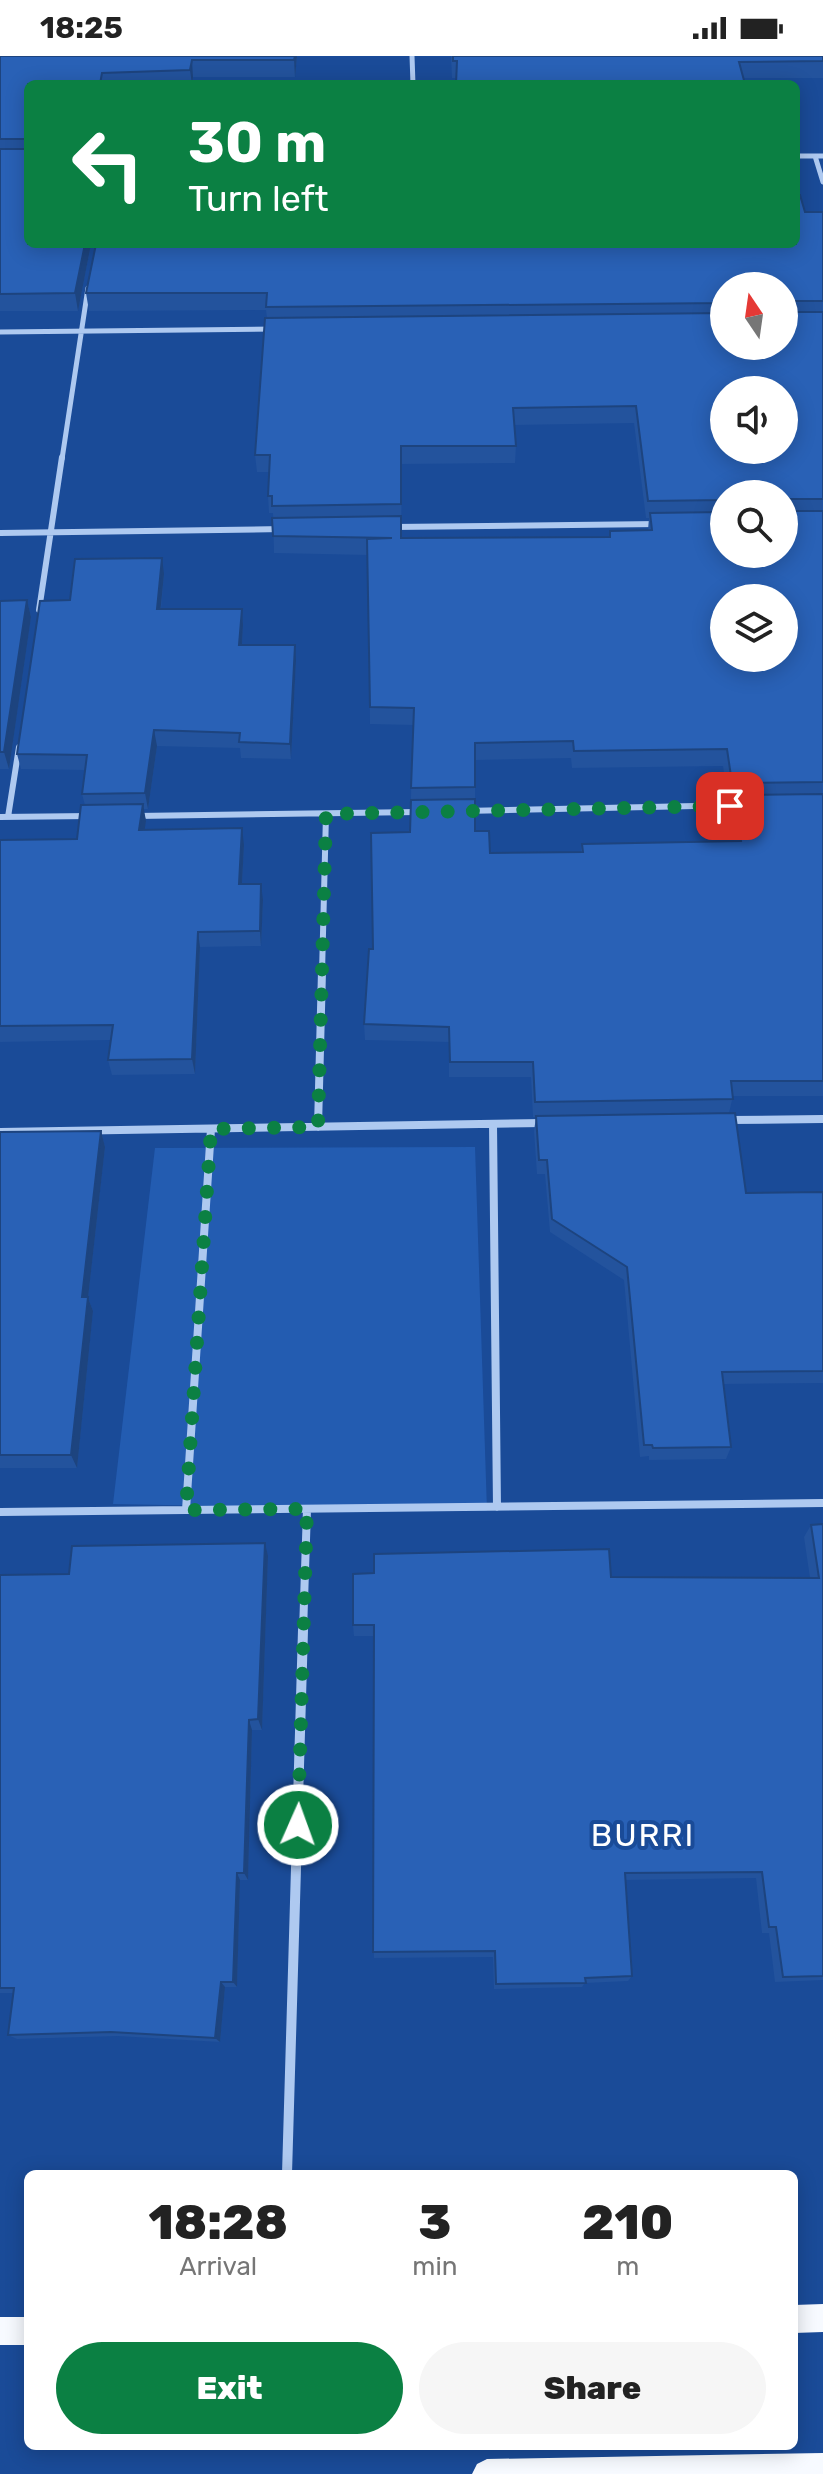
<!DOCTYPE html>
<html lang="en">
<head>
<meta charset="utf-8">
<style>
  :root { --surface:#fff; --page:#f6f6f6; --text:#222; --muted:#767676; --accent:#0b8043 }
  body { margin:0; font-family:Rubik,sans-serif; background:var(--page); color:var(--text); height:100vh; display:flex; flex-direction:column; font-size:30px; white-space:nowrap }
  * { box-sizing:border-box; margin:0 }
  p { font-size:26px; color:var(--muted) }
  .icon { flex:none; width:44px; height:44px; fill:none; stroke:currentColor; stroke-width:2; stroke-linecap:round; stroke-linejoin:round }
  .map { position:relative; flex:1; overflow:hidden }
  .drawer { position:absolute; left:24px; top:2114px; width:774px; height:280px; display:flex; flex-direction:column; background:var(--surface); border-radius:12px; box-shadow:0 4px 20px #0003 }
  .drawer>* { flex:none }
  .guide { position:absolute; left:24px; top:24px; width:776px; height:168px; border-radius:12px; box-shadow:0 4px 20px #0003; background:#0b8043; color:#fff; overflow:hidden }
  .needle { width:52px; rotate:347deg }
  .controls { position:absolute; left:710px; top:216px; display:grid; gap:16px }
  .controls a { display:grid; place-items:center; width:88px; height:88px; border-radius:50%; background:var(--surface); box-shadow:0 4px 20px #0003; font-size:40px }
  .pin { position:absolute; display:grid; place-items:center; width:68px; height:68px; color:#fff; margin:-34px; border-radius:16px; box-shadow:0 4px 12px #0006 }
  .me { position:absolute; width:88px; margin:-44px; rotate:2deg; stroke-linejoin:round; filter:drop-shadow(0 0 6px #0008) }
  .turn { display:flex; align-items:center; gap:28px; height:168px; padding:0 32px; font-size:36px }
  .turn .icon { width:104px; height:104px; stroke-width:2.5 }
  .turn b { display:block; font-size:56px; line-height:68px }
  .eta { display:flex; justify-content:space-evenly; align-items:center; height:136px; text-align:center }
  .eta b { font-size:48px; font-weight:800; line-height:56px }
  .cta { display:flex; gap:16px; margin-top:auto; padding:16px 32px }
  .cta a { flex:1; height:92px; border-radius:48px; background:var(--accent); color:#fff; font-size:32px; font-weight:800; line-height:92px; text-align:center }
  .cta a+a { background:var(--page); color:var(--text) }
  .status { display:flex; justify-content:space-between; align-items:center; height:56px; padding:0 40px; background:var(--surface); direction:ltr }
  .status svg { height:22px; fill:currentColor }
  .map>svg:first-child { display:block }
  .green { fill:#235cb1 }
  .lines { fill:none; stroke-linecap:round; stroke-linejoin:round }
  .minor-far3 { stroke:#aec9f0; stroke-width:5 }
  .minor-far2 { stroke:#aec9f0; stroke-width:6 }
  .minor-far1 { stroke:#aec9f0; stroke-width:8 }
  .minor { stroke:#aec9f0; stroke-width:10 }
  .primary { fill:#f7faff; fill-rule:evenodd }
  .wall { fill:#23539d; fill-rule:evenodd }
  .shaded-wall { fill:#1d447f }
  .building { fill:#2961b6; stroke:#1d447f; stroke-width:2; fill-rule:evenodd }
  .route { stroke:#0b8043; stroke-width:14; stroke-dasharray:0 25.2 }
  .labels { text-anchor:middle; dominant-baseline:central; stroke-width:8; stroke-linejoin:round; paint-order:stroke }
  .near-neighbourhood-label { font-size:32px; letter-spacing:2px; fill:#fff; stroke:#1a4b98 }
</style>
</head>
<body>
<div class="status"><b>18:25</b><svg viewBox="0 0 49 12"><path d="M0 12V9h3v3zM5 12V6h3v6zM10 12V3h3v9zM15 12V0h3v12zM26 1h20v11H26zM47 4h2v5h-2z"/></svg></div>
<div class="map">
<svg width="823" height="2418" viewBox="0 0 823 2418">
  <rect width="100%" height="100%" fill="#1a4b98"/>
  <path class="green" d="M 475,1091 L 487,1455 L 113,1448 L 155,1092 Z"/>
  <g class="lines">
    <path class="minor-far3" d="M 412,0 L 413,28
      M 796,100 L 823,100
      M 815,100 L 823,126
      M 0,276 L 275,273
      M 62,403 L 88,232"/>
    <path class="minor-far2" d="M 393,471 L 659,468
      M 0,477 L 283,473
      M 39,554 L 62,401
      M 464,755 L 742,749
      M 136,760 L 418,756
      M 0,761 L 90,760
      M 8,761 L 19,691
      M 322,917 L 326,758"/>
    <path class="minor-far1" d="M 729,1064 L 823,1063
      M 493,1068 L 497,1451
      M 318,1071 L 322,915
      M 0,1076 L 543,1067
      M 186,1454 L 211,1073
      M 0,1456 L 823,1447
      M 303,1576 L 307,1453"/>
    <path class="minor" d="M 287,2118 L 303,1574"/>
    <path class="primary" d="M 823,2248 L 823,2276 L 794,2277 L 794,2249 Z
      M 0,2261 L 28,2261 L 28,2289 L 0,2289 Z
      M 823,2397 L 823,2418 L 472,2418 L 477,2408 L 487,2403 Z"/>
  </g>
  <path class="wall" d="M 0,0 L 297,0 L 295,21 L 193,21 L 192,28 L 28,28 L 28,188 L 91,188 L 78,255 L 0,255 Z
    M 451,0 L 823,0 L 823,22 L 452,22 Z
    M 805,156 L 823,156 L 823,1040 L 733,1040 L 729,1057 L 746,1137 L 823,1136 L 823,1327 L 724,1328 L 731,1391 L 726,1403 L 649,1404 L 649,1400 L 640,1401 L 624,1224 L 550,1176 L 545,1118 L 537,1118 L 534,1075 L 536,1061 L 533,1061 L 531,1021 L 449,1021 L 449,986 L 365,984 L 364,968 L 373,893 L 410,776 L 413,669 L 370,668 L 368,499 L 274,497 L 273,457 L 269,457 L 268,440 L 269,416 L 257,416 L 255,399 L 267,262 L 266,254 L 89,255 L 86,237 ZM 724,230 L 784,290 L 724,290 ZM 634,367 L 646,462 L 649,462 L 648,474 L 610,475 L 609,481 L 401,482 L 402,408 L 515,407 L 516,390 L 514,369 ZM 724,438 L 784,498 L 724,498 ZM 571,702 L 572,712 L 723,710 L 728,744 L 733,743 L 730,755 L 734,785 L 582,788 L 581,796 L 490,797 L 475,775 L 475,704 Z
    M 164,518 L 161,553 L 242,553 L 243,569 L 242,589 L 295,589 L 296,604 L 291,703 L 241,702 L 240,692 L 157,690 L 148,753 L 143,753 L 146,765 L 144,774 L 244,789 L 242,828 L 263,844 L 261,890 L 200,891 L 195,1018 L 112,1019 L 108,1004 L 111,984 L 0,986 L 0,784 L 77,783 L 85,749 L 82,738 L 85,714 L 21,713 L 17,698 L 70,544 Z
    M 27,544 L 31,561 L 9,713 L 0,713 L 0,545 Z
    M 101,1075 L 105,1091 L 88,1242 L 93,1255 L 77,1412 L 0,1412 L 0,1076 Z
    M 823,1468 L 823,1924 L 775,1926 L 769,1877 L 762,1877 L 756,1822 L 625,1824 L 632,1920 L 628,1925 L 585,1927 L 582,1931 L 494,1933 L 493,1901 L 374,1902 L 374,1580 L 354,1580 L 353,1569 L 611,1521 L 810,1522 L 804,1481 L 811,1469 Z
    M 268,1500 L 262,1674 L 252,1674 L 248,1824 L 240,1824 L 237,1931 L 225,1931 L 220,1986 L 118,1980 L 17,1983 L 8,1979 L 13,1937 L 0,1937 L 0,1519 L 69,1518 Z"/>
  <path class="shaded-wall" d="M 295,0 L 297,0 L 295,21 L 294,4 Z
    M 192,4 L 193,21 L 192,28 L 190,14 Z
    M 85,188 L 91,188 L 78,255 L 75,237 Z
    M 162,502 L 164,518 L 159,568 L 157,553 Z
    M 27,544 L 31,561 L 9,713 L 4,696 Z
    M 242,553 L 243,569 L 241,605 L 239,589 Z
    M 295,589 L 296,604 L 291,703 L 290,688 Z
    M 154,674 L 157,690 L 148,753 L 145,737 Z
    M 143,748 L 146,765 L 142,790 L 139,774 Z
    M 242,772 L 244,789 L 241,845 L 239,828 Z
    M 261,828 L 263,844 L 261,890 L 260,875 Z
    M 198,876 L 200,891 L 195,1018 L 192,1003 Z
    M 101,1075 L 105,1091 L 88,1242 L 93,1255 L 77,1412 L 71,1399 L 82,1241 Z
    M 265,1487 L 268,1500 L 262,1674 L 258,1663 Z
    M 249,1664 L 252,1674 L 248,1824 L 244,1817 Z
    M 237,1817 L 240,1824 L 237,1931 L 233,1926 Z
    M 221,1926 L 225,1931 L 220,1986 L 215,1982 Z"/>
  <path class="building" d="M 0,0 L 295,0 L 294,4 L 192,4 L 190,14 L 102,17 L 100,28 L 28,28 L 28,85 L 26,83 L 0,83 Z
    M 453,0 L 823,0 L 823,5 L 739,6 L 745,28 L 456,28 L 457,5 L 453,5 Z
    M 28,90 L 28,188 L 85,188 L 75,237 L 0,238 L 0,93 L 26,93 Z
    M 796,139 L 800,139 L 805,156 L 823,156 L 823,245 L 787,245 L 784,248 L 784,230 L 724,230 L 724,247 L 266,251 L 267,237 L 86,237 L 96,188 L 796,188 Z
    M 784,253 L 787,256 L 823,256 L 823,443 L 788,443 L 784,446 L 784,438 L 724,438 L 724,444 L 648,445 L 636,350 L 513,352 L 516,390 L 401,390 L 401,448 L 272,450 L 272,440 L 268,440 L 270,399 L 255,399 L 265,262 L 724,257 L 724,290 L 784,290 ZM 724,334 L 784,334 L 784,394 L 724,394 Z
    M 784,451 L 787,455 L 823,455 L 823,726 L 732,727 L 727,693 L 574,695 L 573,685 L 475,687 L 475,731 L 411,732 L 414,652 L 370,651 L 367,483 L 392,482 L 273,480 L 272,462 L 401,460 L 401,482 L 610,481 L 610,475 L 652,474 L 650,457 L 724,456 L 724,498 L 784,498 ZM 724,542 L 784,542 L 784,602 L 724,602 Z
    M 162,502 L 157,553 L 242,553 L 239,589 L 295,589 L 290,688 L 239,686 L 240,677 L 154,674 L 145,737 L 82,738 L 87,699 L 17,698 L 40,545 L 70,544 L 75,503 Z
    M 27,544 L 4,696 L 0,696 L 0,545 Z
    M 823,738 L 823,1025 L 731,1025 L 733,1043 L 535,1046 L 533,1006 L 450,1006 L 449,971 L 364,968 L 369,893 L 373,893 L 371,777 L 410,776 L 411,744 L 475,743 L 475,775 L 489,775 L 490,797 L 583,796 L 582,788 L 741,785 L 734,739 Z
    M 143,748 L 139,774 L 242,772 L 239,828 L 261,828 L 260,875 L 198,876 L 192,1003 L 108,1004 L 113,969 L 0,970 L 0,784 L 77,783 L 81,749 Z
    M 735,1057 L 746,1137 L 823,1136 L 823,1315 L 722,1316 L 731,1391 L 653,1392 L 652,1389 L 644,1389 L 627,1211 L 552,1163 L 547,1104 L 539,1104 L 536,1060 Z
    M 101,1075 L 82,1241 L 88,1241 L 71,1399 L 0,1399 L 0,1076 Z
    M 823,1468 L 823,1920 L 783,1921 L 776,1871 L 769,1871 L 762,1816 L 625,1817 L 632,1920 L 585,1922 L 586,1927 L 496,1928 L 495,1895 L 373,1896 L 374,1569 L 353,1569 L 353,1518 L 374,1517 L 374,1498 L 609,1493 L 611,1521 L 819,1522 L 811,1469 Z
    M 265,1487 L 258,1663 L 249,1664 L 244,1817 L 237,1817 L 233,1926 L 221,1926 L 215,1982 L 111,1976 L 8,1979 L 14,1932 L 0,1932 L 0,1519 L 69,1518 L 72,1490 Z"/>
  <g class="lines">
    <path class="route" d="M 298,1769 L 307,1453 L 186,1454 L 211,1073 L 318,1071 L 326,758 L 730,750"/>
  </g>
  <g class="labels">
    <g class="near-neighbourhood-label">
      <text x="643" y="1779">BURRI</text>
    </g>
  </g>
</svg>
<div class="controls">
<a><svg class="needle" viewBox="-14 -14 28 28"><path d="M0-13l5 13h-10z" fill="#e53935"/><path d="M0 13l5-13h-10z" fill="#767676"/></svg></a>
<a><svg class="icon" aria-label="sound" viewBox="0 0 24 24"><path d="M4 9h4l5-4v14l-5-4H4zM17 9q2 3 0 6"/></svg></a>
<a><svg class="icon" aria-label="search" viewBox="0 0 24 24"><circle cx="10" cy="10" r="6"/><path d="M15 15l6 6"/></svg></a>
<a><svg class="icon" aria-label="layers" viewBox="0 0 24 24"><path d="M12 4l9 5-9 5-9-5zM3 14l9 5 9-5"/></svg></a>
</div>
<div class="pin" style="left:730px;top:750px;background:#d93025"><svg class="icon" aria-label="arrive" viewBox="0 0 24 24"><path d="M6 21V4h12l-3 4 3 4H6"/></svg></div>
<svg class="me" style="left:298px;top:1769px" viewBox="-20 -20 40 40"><circle r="17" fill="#0b8043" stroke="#fff" stroke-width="3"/><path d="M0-11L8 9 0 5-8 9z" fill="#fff"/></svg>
<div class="guide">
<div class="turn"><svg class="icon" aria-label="left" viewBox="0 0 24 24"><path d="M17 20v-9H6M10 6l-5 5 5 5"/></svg><div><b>30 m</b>Turn left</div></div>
</div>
<section class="drawer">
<div class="eta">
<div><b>18:28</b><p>Arrival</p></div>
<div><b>3</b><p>min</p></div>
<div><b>210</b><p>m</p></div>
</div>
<div class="cta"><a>Exit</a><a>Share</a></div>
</section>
</div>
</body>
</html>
